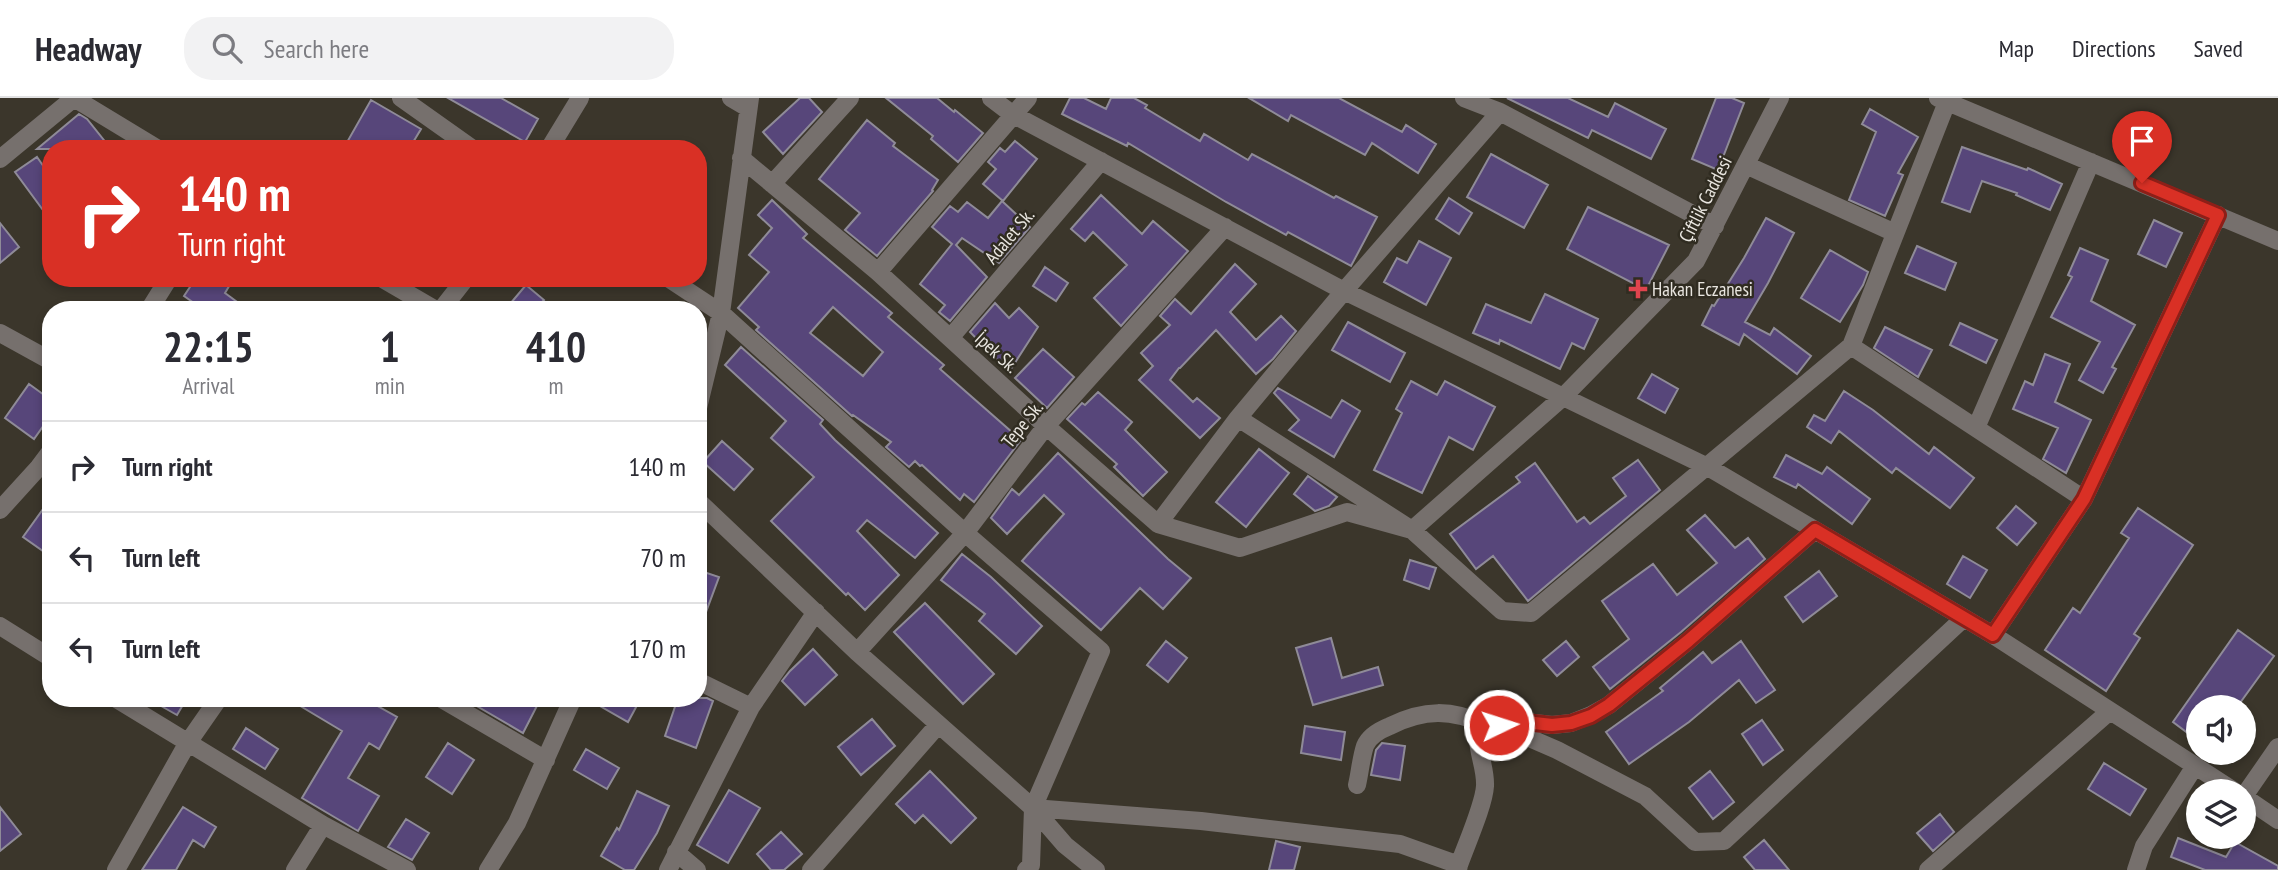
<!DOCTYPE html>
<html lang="en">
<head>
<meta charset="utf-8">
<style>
  :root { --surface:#fff; --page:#f2f2f3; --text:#2b2b33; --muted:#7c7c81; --line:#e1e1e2 }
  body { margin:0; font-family:"PT Sans Narrow",sans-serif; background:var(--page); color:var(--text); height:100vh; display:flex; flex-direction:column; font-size:26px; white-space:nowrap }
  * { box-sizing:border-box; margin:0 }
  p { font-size:23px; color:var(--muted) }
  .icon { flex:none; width:38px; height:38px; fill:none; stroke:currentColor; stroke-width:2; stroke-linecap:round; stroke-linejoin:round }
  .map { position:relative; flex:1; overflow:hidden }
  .details { position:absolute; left:42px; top:203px; width:665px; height:406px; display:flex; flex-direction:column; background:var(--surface); border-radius:28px; box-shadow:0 4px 10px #0003 }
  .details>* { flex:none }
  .top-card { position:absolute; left:42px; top:42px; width:665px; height:147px; border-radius:28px; box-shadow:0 4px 10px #0003; background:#d93025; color:#fff; overflow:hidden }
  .controls { position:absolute; left:2186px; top:597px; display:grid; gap:14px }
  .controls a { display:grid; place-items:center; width:70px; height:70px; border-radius:50%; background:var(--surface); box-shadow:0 4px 10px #0003; font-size:35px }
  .pin { position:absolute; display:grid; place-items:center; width:60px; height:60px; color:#fff; margin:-72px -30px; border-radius:50% 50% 50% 0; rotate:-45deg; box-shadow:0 0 7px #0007 }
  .pin .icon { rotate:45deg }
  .me { position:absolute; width:77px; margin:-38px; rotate:86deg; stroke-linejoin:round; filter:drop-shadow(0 0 5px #0008) }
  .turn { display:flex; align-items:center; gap:24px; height:147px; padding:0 21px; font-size:32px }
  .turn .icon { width:91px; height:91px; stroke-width:2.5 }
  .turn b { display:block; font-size:49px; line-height:60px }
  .eta { display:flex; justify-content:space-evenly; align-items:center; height:119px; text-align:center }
  .eta b { font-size:42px; font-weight:600; line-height:49px }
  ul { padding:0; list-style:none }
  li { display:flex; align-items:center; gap:21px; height:91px; padding:0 21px; border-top:2px solid var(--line) }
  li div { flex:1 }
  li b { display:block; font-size:26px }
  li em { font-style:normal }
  header { display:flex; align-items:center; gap:42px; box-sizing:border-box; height:98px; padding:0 35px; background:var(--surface); border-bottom:2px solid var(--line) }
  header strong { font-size:33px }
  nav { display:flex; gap:38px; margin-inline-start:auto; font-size:24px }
  .search { width:490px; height:63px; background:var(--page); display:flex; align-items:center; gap:18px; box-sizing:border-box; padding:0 24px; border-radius:28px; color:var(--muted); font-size:26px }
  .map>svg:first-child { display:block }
  .building { fill:#57467a; stroke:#8f8b98; stroke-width:2; fill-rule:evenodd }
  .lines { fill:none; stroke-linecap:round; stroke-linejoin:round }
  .minor { stroke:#76706d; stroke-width:18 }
  .route-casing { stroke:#8d1f18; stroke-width:18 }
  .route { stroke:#d93025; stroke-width:12 }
  .health-dot { fill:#e0444e; stroke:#302c21; stroke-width:2.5 }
  .labels { text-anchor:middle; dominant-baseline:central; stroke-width:5; stroke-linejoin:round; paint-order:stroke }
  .street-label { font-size:19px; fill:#e9e6e0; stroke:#302c21 }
  .poi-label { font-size:19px; fill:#e9e6e0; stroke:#302c21; text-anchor:start }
</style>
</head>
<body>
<header>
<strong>Headway</strong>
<div class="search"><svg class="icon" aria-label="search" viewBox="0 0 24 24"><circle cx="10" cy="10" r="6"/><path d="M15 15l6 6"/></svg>Search here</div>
<nav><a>Map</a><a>Directions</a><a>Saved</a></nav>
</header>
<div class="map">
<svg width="2278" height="772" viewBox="0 0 2278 772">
  <rect width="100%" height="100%" fill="#3b362b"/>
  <path class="building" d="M 448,0 L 501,0 L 538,21 L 525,44 Z
    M 800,0 L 809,0 L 822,14 L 783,56 L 763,34 Z
    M 886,0 L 937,0 L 954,14 L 955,12 L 983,35 L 958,64 L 931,41 L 933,38 Z
    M 1070,0 L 1084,0 L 1106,11 L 1111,0 L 1134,0 L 1147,7 L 1145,10 L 1200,43 L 1204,36 L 1248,62 L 1252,56 L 1334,100 L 1336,98 L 1377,119 L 1351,168 L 1288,134 L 1286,137 L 1226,104 L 1128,45 L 1127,48 L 1062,16 Z
    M 1249,0 L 1339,0 L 1402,34 L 1406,27 L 1436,46 L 1418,75 L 1372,45 L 1365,57 L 1291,17 L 1288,23 Z
    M 1507,0 L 1568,0 L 1608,19 L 1615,5 L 1666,31 L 1651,61 L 1592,32 L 1588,40 Z
    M 1716,0 L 1732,0 L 1744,5 L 1718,72 L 1692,61 Z
    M 371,2 L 421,31 L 409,51 L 355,51 L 346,46 Z
    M 1870,11 L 1918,39 L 1898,75 L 1903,77 L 1885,118 L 1849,102 L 1876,34 L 1862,26 Z
    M 79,16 L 87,21 L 111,51 L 37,51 Z
    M 867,22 L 895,45 L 893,48 L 938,82 L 932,92 L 933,93 L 877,158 L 845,132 L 860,115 L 819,81 Z
    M 1015,43 L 1037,61 L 1003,103 L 983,86 L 996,71 L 988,64 L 1000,50 L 1005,54 Z
    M 1962,49 L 2027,72 L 2028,70 L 2062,86 L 2050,112 L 2016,97 L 2017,95 L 1982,83 L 1970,114 L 1942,104 Z
    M 1491,56 L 1548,87 L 1524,130 L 1467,99 Z
    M 37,59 L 51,79 L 51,123 L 15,74 Z
    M 1101,97 L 1142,136 L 1153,123 L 1188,153 L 1121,228 L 1094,200 L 1127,167 L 1093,134 L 1085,143 L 1071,131 Z
    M 1449,100 L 1472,115 L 1459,136 L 1436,121 Z
    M 772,102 L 807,136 L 803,140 L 892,215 L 888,219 L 944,267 L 940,271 L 1021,342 L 974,404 L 964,396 L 960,402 L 922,367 L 920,368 L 915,363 L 909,369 L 886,349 L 891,344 L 853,317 L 852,318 L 756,232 L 759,229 L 738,210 L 769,174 L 749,157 L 772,130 L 758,117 ZM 833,209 L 883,254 L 863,278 L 810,235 Z
    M 1002,103 L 1030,129 L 999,165 L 962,140 L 956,147 L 987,179 L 950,223 L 939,214 L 945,207 L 920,186 L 952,146 L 932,129 L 950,108 L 958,114 L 967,104 L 988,120 Z
    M 1588,109 L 1669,147 L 1646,192 L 1567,151 Z
    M 1766,120 L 1794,135 L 1768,185 L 1745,224 L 1770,237 L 1774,230 L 1811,258 L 1797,276 L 1744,236 L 1739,247 L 1702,227 L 1712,207 L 1714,208 L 1744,160 Z
    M 2154,122 L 2182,135 L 2166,169 L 2138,156 Z
    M 0,125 L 19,149 L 0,165 Z
    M 1419,143 L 1451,160 L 1426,207 L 1384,184 L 1397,160 L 1407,165 Z
    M 1917,148 L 1956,165 L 1945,192 L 1905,175 Z
    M 2080,150 L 2108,162 L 2091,203 L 2135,227 L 2112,269 L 2116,271 L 2103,295 L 2079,282 L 2100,244 L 2051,219 L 2072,179 L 2068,177 Z
    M 1830,152 L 1868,174 L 1863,187 L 1840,224 L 1801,200 Z
    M 1235,166 L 1256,186 L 1230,214 L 1256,242 L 1281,218 L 1296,233 L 1273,261 L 1256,276 L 1216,232 L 1180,270 L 1179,270 L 1170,282 L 1193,304 L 1197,300 L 1220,320 L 1200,340 L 1139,282 L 1153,268 L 1141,255 L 1170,227 L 1160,218 L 1175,201 L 1191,216 Z
    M 1045,169 L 1068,185 L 1056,203 L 1033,188 Z
    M 196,180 L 234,180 L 225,195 L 248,212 L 204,212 L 184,198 Z
    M 526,187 L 544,202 L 535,212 L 505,212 Z
    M 1545,196 L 1598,221 L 1584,251 L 1572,245 L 1560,271 L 1500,242 L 1499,246 L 1473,235 L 1486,206 L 1531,225 Z
    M 995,205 L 1009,220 L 1019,210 L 1038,229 L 1009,274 L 970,234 Z
    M 1348,224 L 1405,255 L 1390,284 L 1332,252 Z
    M 1960,225 L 1997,242 L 1986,265 L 1950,247 Z
    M 1885,229 L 1932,252 L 1918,279 L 1874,250 Z
    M 741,249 L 823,322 L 820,326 L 835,342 L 938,435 L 915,460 L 867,422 L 857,433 L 899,477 L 865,512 L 848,495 L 846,497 L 771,423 L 814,379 L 771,340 L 786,323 L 725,267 Z
    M 1043,251 L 1074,279 L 1047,310 L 1015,280 Z
    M 2045,256 L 2070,266 L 2055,304 L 2091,322 L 2066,375 L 2043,361 L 2058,330 L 2013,311 L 2025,283 L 2033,287 Z
    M 1652,276 L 1678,291 L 1665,315 L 1638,300 Z
    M 1411,283 L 1437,297 L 1445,283 L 1495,309 L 1473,352 L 1449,339 L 1422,395 L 1374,372 L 1402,315 L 1396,311 Z
    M 29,286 L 51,302 L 51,317 L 34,341 L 5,320 Z
    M 1278,290 L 1331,320 L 1342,302 L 1360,313 L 1334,359 L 1289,332 L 1299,322 L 1274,295 Z
    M 1844,293 L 1873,312 L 1929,356 L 1934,349 L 1974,380 L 1950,410 L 1896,370 L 1892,375 L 1839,333 L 1831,345 L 1807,329 L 1814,317 L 1825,323 Z
    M 1098,294 L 1132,324 L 1125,332 L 1167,374 L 1143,398 L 1114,369 L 1117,366 L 1067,321 L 1082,305 L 1085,307 Z
    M 722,343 L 753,371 L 734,392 L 703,364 Z
    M 1259,351 L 1289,375 L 1246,429 L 1216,404 Z
    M 1058,355 L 1168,461 L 1191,480 L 1163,511 L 1140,490 L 1101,532 L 1022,463 L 1064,416 L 1044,397 L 1007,436 L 991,420 L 1012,391 L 1019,397 Z
    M 1786,357 L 1822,376 L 1827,369 L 1870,401 L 1852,426 L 1798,386 L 1796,390 L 1774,379 Z
    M 1638,362 L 1660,392 L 1528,503 L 1493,458 L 1476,471 L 1450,436 L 1520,384 L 1516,379 L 1535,365 L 1577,424 L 1584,419 L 1590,426 L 1626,398 L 1613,380 Z
    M 1308,378 L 1337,399 L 1329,408 L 1315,413 L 1294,396 Z
    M 51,400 L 51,442 L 43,453 L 23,439 Z
    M 2016,408 L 2036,425 L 2017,447 L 1997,430 Z
    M 2138,410 L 2193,447 L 2134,536 L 2140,540 L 2106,593 L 2045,552 L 2073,510 L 2080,515 L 2129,440 L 2121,435 Z
    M 1705,417 L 1735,450 L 1748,440 L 1765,461 L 1681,534 L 1610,591 L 1593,569 L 1629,541 L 1602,503 L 1653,466 L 1677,497 L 1717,465 L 1687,432 Z
    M 962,456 L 991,479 L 1042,528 L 1016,556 L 979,523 L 985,516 L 941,482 Z
    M 1963,458 L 1987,472 L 1970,500 L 1947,486 Z
    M 1410,462 L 1436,470 L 1429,491 L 1404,482 Z
    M 698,472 L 719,479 L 700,530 L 698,529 Z
    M 1819,473 L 1837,498 L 1803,524 L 1785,499 Z
    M 925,505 L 994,576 L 963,606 L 894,534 Z
    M 2238,532 L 2274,558 L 2237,609 L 2198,609 L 2198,623 L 2189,636 L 2173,624 Z
    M 1331,540 L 1342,580 L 1378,569 L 1383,587 L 1313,607 L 1296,550 Z
    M 1166,543 L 1187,560 L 1168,584 L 1147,567 Z
    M 1566,543 L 1579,559 L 1557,578 L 1543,562 Z
    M 1741,543 L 1775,592 L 1756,605 L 1739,582 L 1689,624 L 1629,666 L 1606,634 L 1663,593 L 1660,590 L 1703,554 L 1712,565 Z
    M 813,551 L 837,577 L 805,607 L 782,583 L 790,573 Z
    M 147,600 L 187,600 L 177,617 Z
    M 287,600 L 363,600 L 397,619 L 379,651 L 369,645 L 348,680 L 379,698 L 358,733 L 302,700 L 342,633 Z
    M 463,600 L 541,600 L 523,635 Z
    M 586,600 L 641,600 L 628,624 Z
    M 678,600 L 707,600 L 713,603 L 696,650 L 665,638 Z
    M 872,621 L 895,648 L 861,677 L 838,649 Z
    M 1762,622 L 1783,652 L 1763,667 L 1742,636 Z
    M 1305,628 L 1345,634 L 1341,662 L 1301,655 Z
    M 246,630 L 278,651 L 265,671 L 233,651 Z
    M 448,645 L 474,662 L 452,696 L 426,679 Z
    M 1382,645 L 1405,648 L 1400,682 L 1371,677 L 1376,652 Z
    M 586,651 L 619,670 L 607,691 L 574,672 Z
    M 2104,665 L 2146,691 L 2130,717 L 2088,691 Z
    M 930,673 L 976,720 L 951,745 L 923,717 L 915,725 L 896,706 Z
    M 1710,673 L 1734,704 L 1713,721 L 1689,690 Z
    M 729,692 L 760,710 L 728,765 L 697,747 Z
    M 637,693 L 669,708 L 657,735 L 634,772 L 625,772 L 601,758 L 617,730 L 619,732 Z
    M 0,709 L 21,736 L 0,753 Z
    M 183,709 L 216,729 L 204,749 L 193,742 L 176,772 L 142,772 Z
    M 1940,716 L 1954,734 L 1933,753 L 1917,735 Z
    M 406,721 L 429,735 L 412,762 L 388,749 Z
    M 781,734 L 802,756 L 784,772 L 771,772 L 757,756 Z
    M 2178,740 L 2226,759 L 2235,744 L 2278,768 L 2278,772 L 2205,772 L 2171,759 Z
    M 1764,742 L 1789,772 L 1755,772 L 1744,759 Z
    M 1276,743 L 1300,749 L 1294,772 L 1269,772 Z"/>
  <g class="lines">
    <path class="minor" d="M 74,0 L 158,51
      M 401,0 L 473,51
      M 731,0 L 748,10
      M 991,0 L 1012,16 L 1344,193 L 1708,369 L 1993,537 L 2234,693
      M 1464,0 L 1500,14 L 1715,128
      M 1938,0 L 2278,143
      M 549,51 L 580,0
      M 741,60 L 878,174 L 1046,328 L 1158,426 L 1240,450 L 1347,414 L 1412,432 L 1563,299 L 1696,163 L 1780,0
      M 0,61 L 74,0
      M 1746,67 L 1895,135
      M 772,86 L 850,0
      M 878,174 L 1028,0
      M 381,180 L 436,212
      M 668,180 L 721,215 L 965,435 L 1101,553 L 1033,710 L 1031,767 L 1026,772
      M 149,212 L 169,180
      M 441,212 L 466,180
      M 0,235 L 51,263
      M 950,240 L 1101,63
      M 1851,248 L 2084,401
      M 698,310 L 721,215 L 750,0
      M 1238,320 L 1412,432 L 1502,513 L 1531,515 L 1851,248 L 1947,4
      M 1976,330 L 2091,64
      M 698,403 L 857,554 L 1033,710 L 1065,747 L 1096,772
      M 0,412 L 39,369 L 51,353
      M 1158,426 L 1238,320 L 1344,193 L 1500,14
      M 0,528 L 51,560
      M 1993,537 L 2084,401 L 2218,117
      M 857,554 L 965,435 L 1046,328 L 1225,129
      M 698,583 L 751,609
      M 115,600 L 323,727 L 407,772
      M 440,600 L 546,662
      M 1502,627 L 1526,624 L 1552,627 L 1571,625 L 1591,617 L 1609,607 L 1688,543 L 1815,432
      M 1357,687 C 1360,674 1361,660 1365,648 C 1369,638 1380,632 1390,628 C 1424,611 1452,611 1485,627
      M 2244,698 L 2278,649
      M 2244,699 L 2278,722
      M 1033,710 L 1201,723 L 1400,746 L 1459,767 L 1458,772
      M 676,754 L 697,772
      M 1459,767 C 1466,747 1484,707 1485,688 C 1486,669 1476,652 1478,633 L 1485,627 L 1499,627 L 1557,652 L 1645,698 L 1695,744 L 1724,743 L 1964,520
      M 116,772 L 187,646 L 219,600
      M 295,772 L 323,727
      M 488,772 L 517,725 L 573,600
      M 668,772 L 751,609 L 816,514
      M 811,772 L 938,627
      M 1928,772 L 2110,613
      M 2136,772 L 2144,748 L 2195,668"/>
  </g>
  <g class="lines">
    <g class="route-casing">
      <path id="route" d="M 1499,627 L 1526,624 L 1552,627 L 1571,625 L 1591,618 L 1609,607 L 1688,543 L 1815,432 L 1993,537 L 2084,401 L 2218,117 L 2142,85"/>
    </g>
    <use href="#route" class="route"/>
  </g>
  <path class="health-dot" d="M1634.5 180.5h7v7h7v7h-7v7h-7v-7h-7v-7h7z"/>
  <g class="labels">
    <g class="street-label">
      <text transform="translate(1705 101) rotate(-63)">Çiftlik Caddesi</text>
      <text transform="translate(1009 138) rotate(-50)">Adalet Sk.</text>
      <text transform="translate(997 254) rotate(42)">İpek Sk.</text>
      <text transform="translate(1022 326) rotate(-51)">Tepe Sk.</text>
    </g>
    <g class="poi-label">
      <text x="1652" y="191">Hakan Eczanesi</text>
    </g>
  </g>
</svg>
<div class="controls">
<a><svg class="icon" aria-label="sound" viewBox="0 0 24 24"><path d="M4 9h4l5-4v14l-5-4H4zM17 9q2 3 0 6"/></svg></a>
<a><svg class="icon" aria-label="layers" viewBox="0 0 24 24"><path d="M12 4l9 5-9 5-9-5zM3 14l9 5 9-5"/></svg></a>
</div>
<div class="pin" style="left:2142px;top:85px;background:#d93025"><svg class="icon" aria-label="arrive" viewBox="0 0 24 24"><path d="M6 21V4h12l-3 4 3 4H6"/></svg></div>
<svg class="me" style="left:1499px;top:627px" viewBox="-20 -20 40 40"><circle r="17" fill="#d93025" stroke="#fff" stroke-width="3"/><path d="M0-11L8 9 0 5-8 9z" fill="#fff"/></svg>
<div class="top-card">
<div class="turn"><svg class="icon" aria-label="right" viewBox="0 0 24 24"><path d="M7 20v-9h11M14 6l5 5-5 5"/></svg><div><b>140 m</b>Turn right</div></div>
</div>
<section class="details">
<div class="eta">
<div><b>22:15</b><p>Arrival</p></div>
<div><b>1</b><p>min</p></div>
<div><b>410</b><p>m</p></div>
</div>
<ul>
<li><svg class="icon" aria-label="right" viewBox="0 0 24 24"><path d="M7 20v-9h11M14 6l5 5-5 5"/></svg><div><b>Turn right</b></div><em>140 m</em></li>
<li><svg class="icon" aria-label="left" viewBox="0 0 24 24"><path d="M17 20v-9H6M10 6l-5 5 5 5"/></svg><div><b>Turn left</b></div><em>70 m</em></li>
<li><svg class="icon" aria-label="left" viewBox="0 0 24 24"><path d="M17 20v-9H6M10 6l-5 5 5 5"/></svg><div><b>Turn left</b></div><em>170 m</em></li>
</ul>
</section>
</div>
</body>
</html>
